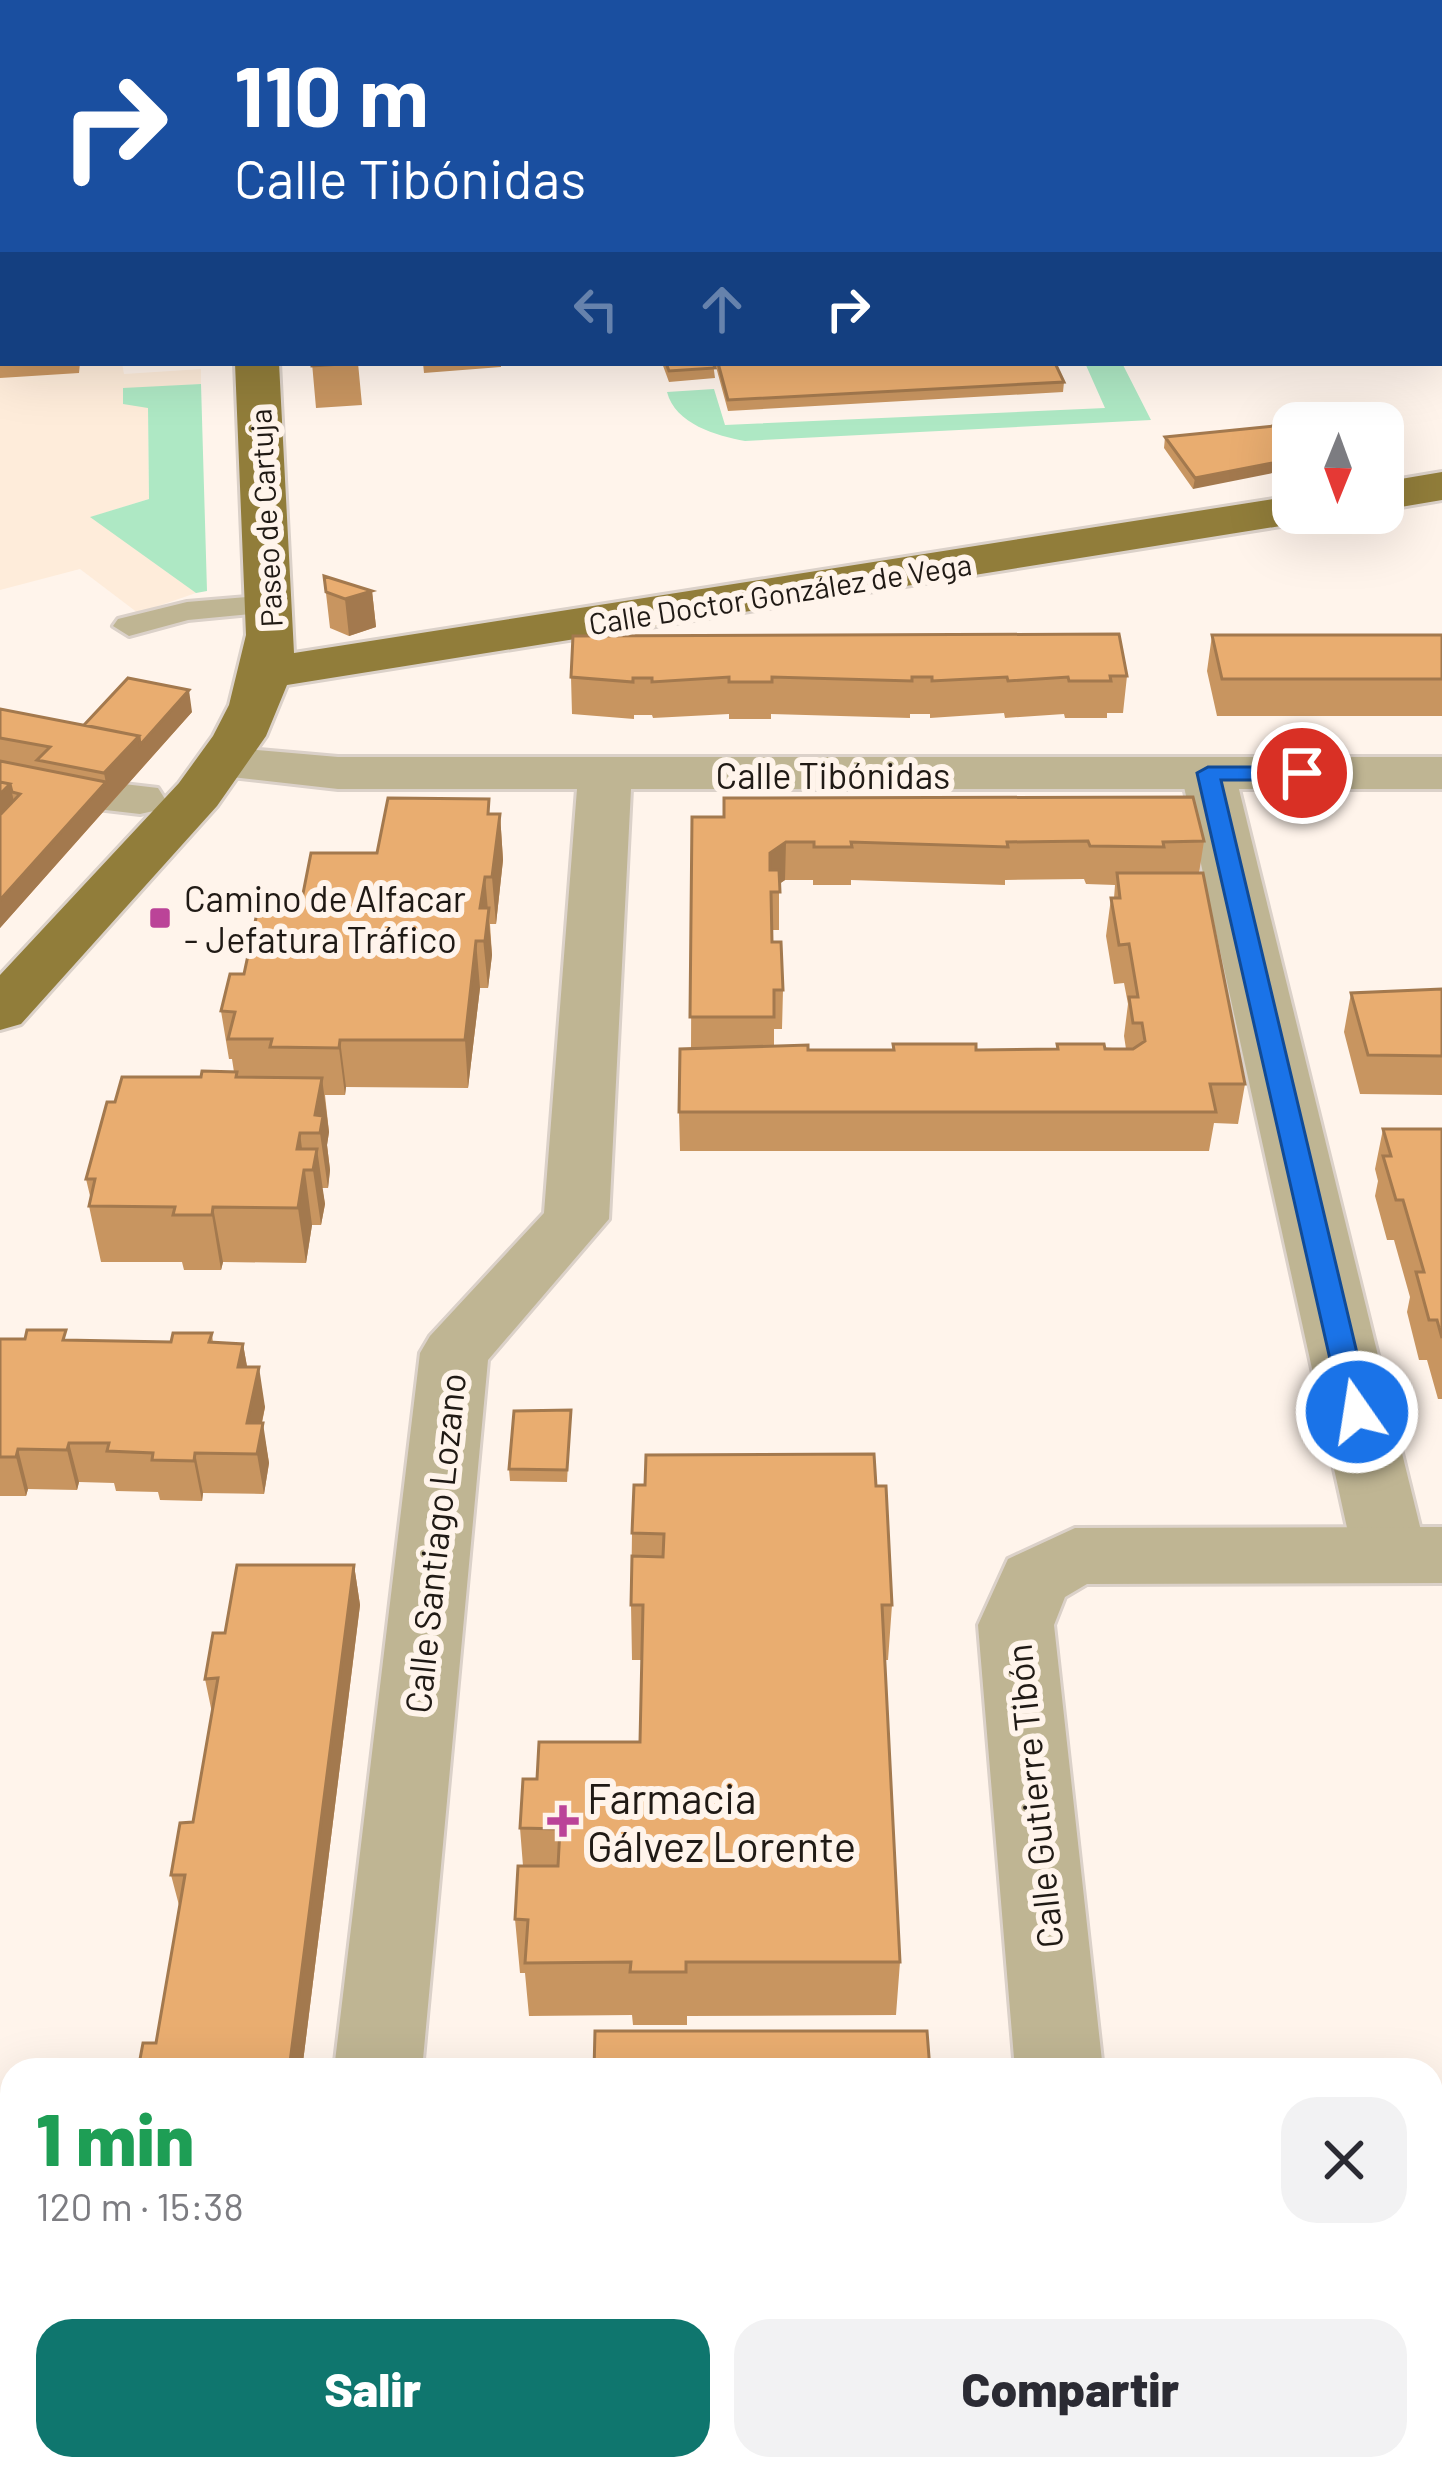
<!DOCTYPE html>
<html lang="es">
<head>
<meta charset="utf-8">
<style>
  :root { --surface:#fff; --page:#f2f2f3; --text:#2b2b33; --muted:#7c7c81; --accent:#0f766e }
  body { margin:0; font-family:Barlow,sans-serif; background:var(--page); color:var(--text); height:100vh; display:flex; flex-direction:column; font-size:45px; white-space:nowrap }
  * { box-sizing:border-box; margin:0 }
  p { font-size:39px; color:var(--muted) }
  .icon { flex:none; width:66px; height:66px; fill:none; stroke:currentColor; stroke-width:2; stroke-linecap:round; stroke-linejoin:round }
  .map { position:relative; flex:1; overflow:hidden }
  .sheet { position:absolute; left:0px; top:2058px; width:1443px; height:423px; display:flex; flex-direction:column; background:var(--surface); border-radius:36px 36px 0 0; box-shadow:0 12px 48px #0002 }
  .sheet>* { flex:none }
  .guide { position:absolute; left:0px; top:0px; width:1443px; height:366px; box-shadow:0 12px 48px #0002; background:#1a4fa0; color:#fff; overflow:hidden }
  .needle { width:78px; rotate:181deg }
  .controls { position:absolute; left:1272px; top:402px; display:grid; gap:24px }
  .controls a { display:grid; place-items:center; width:132px; height:132px; border-radius:24px; background:var(--surface); box-shadow:0 12px 48px #0002; font-size:60px }
  .pin { position:absolute; display:grid; place-items:center; width:102px; height:102px; color:#fff; margin:-51px; border:6px solid #fff; border-radius:50%; box-shadow:0 3px 12px #0007 }
  .me { position:absolute; width:132px; margin:-66px; rotate:347deg; stroke-linejoin:round; filter:drop-shadow(0 0 9px #0008) }
  .turn { display:flex; align-items:center; gap:42px; height:252px; padding:0 36px; font-size:54px }
  .turn .icon { width:156px; height:156px; stroke-width:2.5 }
  .turn b { display:block; font-size:84px; line-height:102px }
  .lanes { display:flex; align-items:center; height:114px; padding:0 36px; background:#0003; justify-content:center; gap:60px; direction:ltr }
  .lanes .off { opacity:.35 }
  .round { display:grid; place-items:center; flex:none; width:126px; height:126px; border-radius:36px; background:var(--page) }
  .head { display:flex; align-items:center; justify-content:space-between; height:204px; padding:0 36px }
  h1 { font-size:72px; font-weight:800; line-height:90px; color:#1e9e55 }
  .action { display:flex; gap:24px; margin-top:auto; padding:24px 36px }
  .action a { flex:1; height:138px; border-radius:36px; background:var(--accent); color:#fff; font-size:48px; font-weight:800; line-height:138px; text-align:center }
  .action a+a { background:var(--page); color:var(--text) }
  .map>svg:first-child { display:block }
  .built { fill:#feecda }
  .green { fill:#aee8c4 }
  .lines { fill:none; stroke-linecap:round; stroke-linejoin:round }
  .service-casing { stroke:#dbd1c9; stroke-width:6 }
  .pedestrian-casing { stroke:#dbd1c9; stroke-width:6 }
  .minor-casing { stroke:#dbd1c9; stroke-width:6 }
  .tertiary-casing { stroke:#dbd1c9; stroke-width:6 }
  .primary-casing { stroke:#dbd1c9; stroke-width:6 }
  .service { fill:#bfb593; fill-rule:evenodd }
  .pedestrian { fill:#bfb593; fill-rule:evenodd }
  .minor { fill:#bfb593; fill-rule:evenodd }
  .tertiary { fill:#bfb593; fill-rule:evenodd }
  .primary { fill:#917d3a; fill-rule:evenodd }
  .wall { fill:#c89560; fill-rule:evenodd }
  .shaded-wall { fill:#a3794e }
  .building { fill:#e9ad70; stroke:#a3794e; stroke-width:3 }
  .route { fill:#1a73e8; stroke:#114b97; stroke-width:3 }
  .poi-dot { fill:#bb4398; stroke:#fff4eb; stroke-width:4.5 }
  .labels { text-anchor:middle; dominant-baseline:central; stroke-width:12; stroke-linejoin:round; paint-order:stroke }
  .far-street-label { font-size:30px; fill:#201a15; stroke:#fff4eb }
  .street-label { font-size:36px; fill:#201a15; stroke:#fff4eb }
  .poi-label { font-size:36px; fill:#201a15; stroke:#fff4eb; text-anchor:start }
  .near-poi-label { font-size:42px; fill:#201a15; stroke:#fff4eb; text-anchor:start }
</style>
</head>
<body>
<div class="map">
<svg width="1442" height="2479" viewBox="0 0 1442 2479">
  <rect width="100%" height="100%" fill="#fff4eb"/>
  <path class="built" d="M 0,0 L 188,0 L 3,3 L 3,363 L 122,363 L 124,374 L 201,369 L 201,384 L 123,389 L 148,408 L 149,499 L 91,517 L 196,593 L 138,613 L 80,569 L 0,590 Z"/>
  <path class="green" d="M 1085,363 L 1122,363 L 1151,420 L 745,441 C 717,436 675,424 667,392 L 714,389 L 725,425 L 1105,408 Z
    M 201,384 L 207,591 L 196,593 L 90,517 L 149,499 L 148,408 L 123,404 L 123,388 Z"/>
  <g class="lines">
    <g class="service-casing">
      <path id="service" d="M 270,595 L 281,597 L 286,604 L 281,611 L 188,620 L 129,636 L 113,626 L 118,619 L 187,602 Z"/>
    </g>
    <g class="pedestrian-casing">
      <path id="pedestrian" d="M 115,783 L 158,788 L 165,799 L 158,810 L 140,814 L 97,809 L 90,798 L 97,787 Z"/>
    </g>
    <g class="minor-casing">
      <path id="minor" d="M 1208,757 L 1227,762 L 1235,773 L 1427,1555 L 1416,1575 L 1390,1583 L 1364,1575 L 1353,1555 L 1181,773 L 1189,762 Z"/>
    </g>
    <g class="tertiary-casing">
      <path id="tertiary" d="M 224,747 L 338,757 L 1442,757 L 1442,789 L 631,789 L 609,1219 L 488,1360 L 422,2070 L 334,2070 L 420,1353 L 430,1336 L 544,1213 L 577,789 L 338,789 L 205,774 L 197,763 L 205,752 Z
        M 1442,1527 L 1442,1583 L 1087,1584 L 1065,1597 L 1054,1625 L 1103,2070 L 1015,2070 L 978,1625 L 1008,1559 L 1075,1528 Z
        M 287,2469 L 385,2469 L 384,2479 L 286,2479 Z
        M 1048,2469 L 1146,2469 L 1147,2479 L 1049,2479 Z"/>
    </g>
    <g class="primary-casing">
      <path id="primary" d="M 198,0 L 232,0 L 233,3 L 199,3 Z
        M 262,0 L 296,0 L 261,3 Z
        M 235,363 L 279,363 L 294,653 L 1293,496 L 1293,513 L 1314,513 L 1310,520 L 1293,524 L 287,685 L 266,736 L 217,806 L 21,1024 L 0,1030 L 0,975 L 179,783 L 213,736 L 229,705 L 246,635 Z
        M 1442,472 L 1442,500 L 1383,510 L 1383,482 Z"/>
    </g>
    <use href="#service" class="service"/>
    <use href="#pedestrian" class="pedestrian"/>
    <use href="#minor" class="minor"/>
    <use href="#tertiary" class="tertiary"/>
    <use href="#primary" class="primary"/>
  </g>
  <path class="wall" d="M 0,0 L 126,0 L 126,3 L 3,3 L 3,163 L 0,163 Z
    M 1440,69 L 1442,69 L 1442,187 L 1440,184 Z
    M 0,185 L 3,185 L 3,363 L 80,363 L 79,373 L 0,378 Z
    M 312,363 L 358,363 L 362,405 L 316,408 Z
    M 423,363 L 501,363 L 501,367 L 424,373 Z
    M 662,363 L 713,363 L 715,378 L 669,382 Z
    M 715,363 L 1055,363 L 1064,382 L 1063,392 L 728,411 Z
    M 1293,424 L 1193,489 L 1164,448 L 1165,437 Z
    M 324,576 L 372,591 L 376,627 L 349,636 L 330,628 Z
    M 1212,635 L 1442,635 L 1442,716 L 1217,716 L 1207,671 Z
    M 1127,676 L 1123,713 L 1107,713 L 1107,718 L 1065,718 L 1064,714 L 1005,718 L 1004,713 L 930,718 L 930,714 L 910,714 L 910,718 L 771,714 L 771,719 L 729,719 L 729,714 L 653,718 L 652,715 L 634,715 L 634,719 L 572,714 L 571,677 Z
    M 0,709 L 84,725 L 192,712 L 0,928 Z
    M 490,814 L 500,814 L 503,860 L 496,924 L 490,924 L 492,955 L 488,988 L 480,988 L 468,1088 L 346,1087 L 345,1095 L 325,1095 L 329,1132 L 327,1145 L 330,1170 L 328,1188 L 322,1188 L 325,1204 L 321,1225 L 312,1225 L 306,1263 L 223,1262 L 221,1270 L 184,1270 L 182,1262 L 101,1262 L 89,1206 L 91,1200 L 86,1179 L 115,1102 L 201,1077 L 234,1072 L 232,1059 L 229,1059 L 221,1011 L 244,974 L 299,914 L 377,853 Z
    M 692,817 L 1204,841 L 1199,873 L 1245,1084 L 1238,1124 L 1214,1123 L 1209,1151 L 680,1151 L 679,1112 L 691,1049 ZM 1084,879 L 1086,884 L 1115,885 L 1114,898 L 1111,898 L 1106,936 L 1114,984 L 1124,983 L 1128,1004 L 1124,1036 L 1126,1049 L 1057,1044 L 1057,1049 L 808,1050 L 774,1046 L 774,1029 L 782,1029 L 783,990 L 772,942 L 772,930 L 779,930 L 779,884 L 785,880 L 813,880 L 813,885 L 851,885 L 851,880 L 1005,885 L 1005,880 Z
    M 1442,989 L 1442,1095 L 1360,1094 L 1344,1032 L 1351,993 Z
    M 1383,1129 L 1442,1129 L 1442,1399 L 1438,1399 L 1427,1360 L 1419,1360 L 1407,1312 L 1410,1297 L 1394,1240 L 1387,1240 L 1375,1196 L 1378,1181 L 1375,1169 Z
    M 212,1333 L 213,1343 L 243,1344 L 247,1367 L 265,1407 L 262,1423 L 269,1463 L 264,1494 L 203,1493 L 202,1501 L 160,1500 L 158,1492 L 116,1491 L 114,1483 L 79,1482 L 77,1490 L 28,1489 L 26,1496 L 0,1496 L 0,1339 L 171,1342 Z
    M 571,1410 L 567,1482 L 510,1481 L 509,1469 Z
    M 876,1486 L 892,1605 L 888,1660 L 885,1660 L 900,1962 L 896,2015 L 687,2016 L 687,2025 L 633,2025 L 632,2015 L 529,2016 L 525,1973 L 520,1973 L 515,1919 L 523,1866 L 520,1828 L 537,1779 L 640,1742 L 642,1660 L 632,1660 L 631,1605 L 632,1533 Z
    M 354,1565 L 360,1605 L 302,2070 L 138,2070 L 156,2043 L 180,1909 L 171,1875 L 193,1822 L 212,1713 L 205,1679 L 225,1633 Z
    M 0,2283 L 12,2283 L 12,2463 L 0,2463 Z"/>
  <path class="shaded-wall" d="M 1293,459 L 1293,469 L 1193,489 L 1195,478 Z
    M 372,591 L 376,627 L 349,636 L 345,599 Z
    M 189,690 L 192,712 L 110,804 L 104,773 L 139,736 Z
    M 106,782 L 110,804 L 0,928 L 0,900 Z
    M 10,784 L 17,815 L 0,832 L 0,794 Z
    M 500,814 L 503,860 L 496,924 L 492,877 Z
    M 786,842 L 785,880 L 769,891 L 770,853 Z
    M 485,877 L 492,955 L 488,988 L 480,908 Z
    M 476,941 L 480,988 L 468,1088 L 465,1040 Z
    M 340,1040 L 346,1087 L 345,1095 L 339,1048 Z
    M 322,1078 L 329,1132 L 327,1145 L 330,1170 L 328,1188 L 320,1133 L 315,1115 Z
    M 300,1133 L 312,1225 L 306,1263 L 298,1208 L 297,1149 Z
    M 317,1149 L 325,1204 L 321,1225 L 313,1170 Z
    M 213,1207 L 223,1262 L 221,1270 L 212,1215 Z
    M 243,1344 L 250,1383 L 238,1367 Z
    M 259,1367 L 265,1407 L 255,1454 L 247,1423 Z
    M 263,1423 L 269,1463 L 264,1494 L 257,1454 Z
    M 69,1443 L 79,1482 L 77,1490 L 67,1450 Z
    M 18,1449 L 28,1489 L 26,1496 L 16,1457 Z
    M 195,1453 L 203,1493 L 202,1501 L 194,1461 Z
    M 354,1565 L 360,1605 L 302,2070 L 289,2070 Z"/>
  <path class="building" d="M 0,0 L 123,0 L 123,3 L 3,3 L 3,18 L 0,18 Z
    M 3,23 L 3,144 L 0,144 L 0,37 Z
    M 1440,69 L 1442,69 L 1442,155 L 1440,153 Z
    M 0,185 L 3,185 L 3,358 L 0,358 Z
    M 312,363 L 358,363 L 312,366 Z
    M 666,363 L 713,363 L 715,368 L 669,371 Z
    M 718,363 L 1055,363 L 1064,382 L 728,400 Z
    M 1344,418 L 1348,423 L 1298,423 Z
    M 1293,424 L 1293,459 L 1195,478 L 1165,437 Z
    M 324,576 L 372,591 L 345,599 L 326,592 Z
    M 1119,634 L 1127,676 L 1110,676 L 1111,681 L 1069,681 L 1068,677 L 1008,681 L 1007,677 L 932,681 L 932,677 L 912,677 L 912,681 L 772,677 L 772,682 L 729,682 L 729,677 L 652,682 L 652,678 L 633,678 L 633,682 L 571,677 L 573,636 Z
    M 1212,635 L 1442,635 L 1442,679 L 1222,679 Z
    M 128,678 L 189,690 L 140,745 L 139,736 L 84,725 Z
    M 0,709 L 139,736 L 104,773 L 37,760 L 50,747 L 0,738 Z
    M 0,761 L 106,782 L 0,900 L 0,815 L 20,794 L 12,792 L 10,784 L 0,782 Z
    M 0,782 L 10,784 L 0,794 Z
    M 1193,797 L 1204,841 L 1163,842 L 1164,847 L 1090,846 L 1088,841 L 1007,842 L 1008,847 L 851,842 L 852,847 L 814,847 L 814,842 L 786,842 L 770,853 L 770,870 L 779,870 L 780,892 L 771,892 L 772,942 L 781,942 L 783,990 L 774,990 L 774,1017 L 690,1017 L 692,817 L 724,817 L 724,798 Z
    M 388,798 L 489,799 L 488,814 L 500,814 L 492,877 L 485,877 L 480,908 L 489,908 L 485,941 L 476,941 L 465,1040 L 340,1040 L 339,1048 L 270,1047 L 272,1039 L 228,1039 L 235,1012 L 221,1011 L 230,974 L 244,974 L 257,913 L 299,914 L 311,853 L 377,853 Z
    M 1117,873 L 1203,873 L 1245,1084 L 1210,1084 L 1216,1112 L 679,1112 L 680,1049 L 808,1045 L 808,1050 L 894,1050 L 893,1044 L 976,1044 L 976,1050 L 1058,1049 L 1057,1044 L 1104,1044 L 1105,1049 L 1133,1049 L 1145,1041 L 1142,1023 L 1133,1023 L 1129,997 L 1138,997 L 1129,944 L 1119,945 L 1111,898 L 1120,898 Z
    M 1442,989 L 1442,1056 L 1368,1055 L 1351,993 Z
    M 202,1071 L 237,1072 L 236,1077 L 322,1078 L 315,1115 L 323,1116 L 320,1133 L 300,1133 L 297,1149 L 317,1149 L 313,1170 L 304,1170 L 298,1208 L 213,1207 L 212,1215 L 173,1215 L 175,1207 L 89,1206 L 95,1179 L 86,1179 L 107,1102 L 115,1102 L 122,1077 L 201,1077 Z
    M 1383,1129 L 1442,1129 L 1442,1338 L 1437,1320 L 1429,1320 L 1416,1272 L 1424,1272 L 1403,1200 L 1396,1200 L 1383,1156 L 1391,1156 Z
    M 27,1330 L 66,1330 L 63,1340 L 171,1342 L 173,1333 L 212,1333 L 209,1342 L 243,1344 L 238,1367 L 259,1367 L 247,1423 L 263,1423 L 257,1454 L 195,1453 L 194,1461 L 152,1460 L 153,1453 L 107,1451 L 109,1443 L 69,1443 L 67,1450 L 18,1449 L 16,1457 L 0,1457 L 0,1339 L 25,1339 Z
    M 571,1410 L 567,1470 L 509,1469 L 514,1411 Z
    M 874,1454 L 876,1486 L 886,1486 L 892,1605 L 882,1605 L 900,1962 L 686,1962 L 686,1972 L 630,1972 L 631,1962 L 525,1963 L 528,1920 L 515,1919 L 518,1866 L 558,1866 L 560,1829 L 520,1828 L 523,1779 L 537,1779 L 539,1742 L 640,1742 L 643,1605 L 631,1605 L 632,1556 L 663,1557 L 664,1534 L 632,1533 L 634,1485 L 645,1485 L 646,1455 Z
    M 237,1565 L 354,1565 L 289,2070 L 138,2070 L 143,2043 L 156,2043 L 185,1875 L 171,1875 L 180,1823 L 193,1822 L 218,1678 L 205,1679 L 213,1633 L 225,1633 Z
    M 595,2031 L 927,2031 L 930,2070 L 594,2070 Z
    M 0,2283 L 12,2283 L 12,2428 L 0,2428 Z"/>
  <path class="route" d="M 1208,767 L 1302,767 L 1313,773 L 1302,780 L 1221,780 L 1371,1412 L 1357,1422 L 1342,1412 L 1197,773 Z"/>
  <g class="poi-dot">
    <rect x="148" y="906" width="24" height="24" rx="6"/>
    <path d="M557 1803h12v12h12v12h-12v12h-12v-12h-12v-12h12z"/>
  </g>
  <g class="labels">
    <g class="far-street-label">
      <text transform="translate(265 518) rotate(-93)">Paseo de Cartuja</text>
      <text transform="translate(780 593) rotate(-9)">Calle Doctor González de Vega</text>
    </g>
    <g class="street-label">
      <text x="833" y="774">Calle Tibónidas</text>
      <text transform="translate(434 1543) rotate(-84)">Calle Santiago Lozano</text>
      <text transform="translate(1033 1796) rotate(-96)">Calle Gutierre Tibón</text>
    </g>
    <g class="poi-label">
      <text x="184" y="897">Camino de Alfacar<tspan x="184" dy="41">- Jefatura Tráfico</tspan></text>
    </g>
    <g class="near-poi-label">
      <text x="587" y="1797">Farmacia<tspan x="587" dy="48">Gálvez Lorente</tspan></text>
    </g>
  </g>
</svg>
<div class="controls">
<a><svg class="needle" viewBox="-14 -14 28 28"><path d="M0-13l5 13h-10z" fill="#e53935"/><path d="M0 13l5-13h-10z" fill="#7c7c81"/></svg></a>
</div>
<div class="pin" style="left:1302px;top:773px;background:#d93025"><svg class="icon" aria-label="arrive" viewBox="0 0 24 24"><path d="M6 21V4h12l-3 4 3 4H6"/></svg></div>
<svg class="me" style="left:1357px;top:1412px" viewBox="-20 -20 40 40"><circle r="17" fill="#1a73e8" stroke="#fff" stroke-width="3"/><path d="M0-11L8 9 0 5-8 9z" fill="#fff"/></svg>
<div class="guide">
<div class="turn"><svg class="icon" aria-label="right" viewBox="0 0 24 24"><path d="M7 20v-9h11M14 6l5 5-5 5"/></svg><div><b>110 m</b>Calle Tibónidas</div></div>
<div class="lanes"><svg class="icon off" aria-label="left" viewBox="0 0 24 24"><path d="M17 20v-9H6M10 6l-5 5 5 5"/></svg><svg class="icon off" aria-label="ahead" viewBox="0 0 24 24"><path d="M12 20V5M6 11l6-6 6 6"/></svg><svg class="icon" aria-label="right" viewBox="0 0 24 24"><path d="M7 20v-9h11M14 6l5 5-5 5"/></svg></div>
</div>
<section class="sheet">
<div class="head"><div><h1>1 min</h1><p>120 m · 15:38</p></div><a class="round"><svg class="icon" aria-label="close" viewBox="0 0 24 24"><path d="M6 6l12 12M18 6L6 18"/></svg></a></div>
<div class="action"><a>Salir</a><a>Compartir</a></div>
</section>
</div>
</body>
</html>
